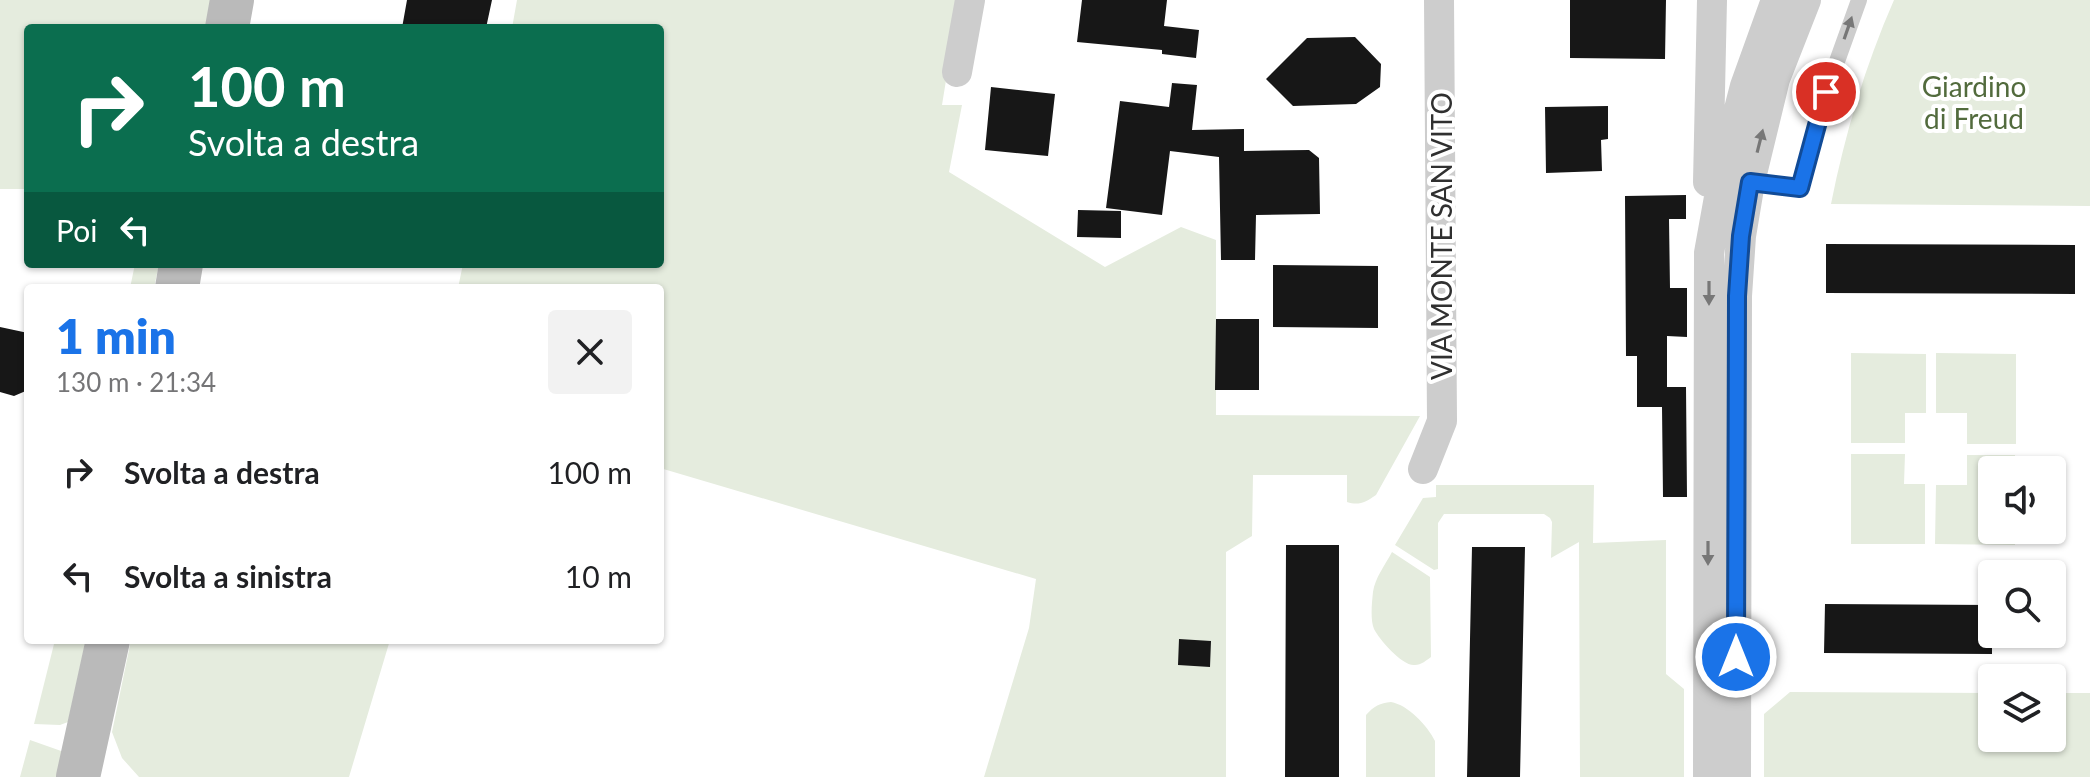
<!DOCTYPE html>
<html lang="it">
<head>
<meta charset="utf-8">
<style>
  :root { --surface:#fff; --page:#f2f2f2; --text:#202124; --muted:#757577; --accent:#1a73e8 }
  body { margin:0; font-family:Lato,sans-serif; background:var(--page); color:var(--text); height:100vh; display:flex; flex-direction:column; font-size:30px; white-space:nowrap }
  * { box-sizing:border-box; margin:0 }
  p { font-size:26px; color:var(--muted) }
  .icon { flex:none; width:44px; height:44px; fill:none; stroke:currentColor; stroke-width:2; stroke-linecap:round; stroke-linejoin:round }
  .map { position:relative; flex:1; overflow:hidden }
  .panel { position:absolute; left:24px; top:284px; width:640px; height:360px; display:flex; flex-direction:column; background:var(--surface); border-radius:8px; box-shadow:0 2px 6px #0004 }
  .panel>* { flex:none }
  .banner { position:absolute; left:24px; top:24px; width:640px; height:244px; border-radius:8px; box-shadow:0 2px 6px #0004; background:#0b6e4f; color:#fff; overflow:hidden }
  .fabs { position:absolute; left:1978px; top:456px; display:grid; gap:16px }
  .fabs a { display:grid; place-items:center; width:88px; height:88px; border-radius:8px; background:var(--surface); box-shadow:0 2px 6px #0004; font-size:40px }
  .pin { position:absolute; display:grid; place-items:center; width:68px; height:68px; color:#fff; margin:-34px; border:4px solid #fff; border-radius:50%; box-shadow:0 2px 8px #0007 }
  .me { position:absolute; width:88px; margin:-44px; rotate:0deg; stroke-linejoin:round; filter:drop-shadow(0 0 6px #0008) }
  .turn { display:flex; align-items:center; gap:28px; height:168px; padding:0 32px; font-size:36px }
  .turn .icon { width:104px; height:104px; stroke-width:2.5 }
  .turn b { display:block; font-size:56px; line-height:68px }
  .then { display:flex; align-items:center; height:76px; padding:0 32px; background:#0003; gap:16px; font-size:30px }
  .round { display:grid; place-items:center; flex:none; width:84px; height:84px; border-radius:8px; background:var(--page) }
  .head { display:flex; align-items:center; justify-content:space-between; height:136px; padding:0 32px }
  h1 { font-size:48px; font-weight:800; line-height:60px; color:var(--accent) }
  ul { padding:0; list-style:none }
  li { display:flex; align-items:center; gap:24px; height:104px; padding:0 32px }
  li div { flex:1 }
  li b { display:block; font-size:30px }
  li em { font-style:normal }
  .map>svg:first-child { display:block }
  .green { fill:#e5ecde }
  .building { fill:#171717 }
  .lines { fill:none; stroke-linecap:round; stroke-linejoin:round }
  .lane { stroke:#cdcdcd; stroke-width:16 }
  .street { stroke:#cdcdcd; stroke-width:30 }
  .secondary { stroke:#bababa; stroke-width:44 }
  .oneway { fill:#777 }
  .route-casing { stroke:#114b97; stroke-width:20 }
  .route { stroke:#1a73e8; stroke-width:14 }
  .labels { text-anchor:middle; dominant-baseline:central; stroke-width:8; stroke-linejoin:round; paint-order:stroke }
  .park-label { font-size:28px; fill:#526b3d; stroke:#fff }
  .street-label { font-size:28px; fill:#303030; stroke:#fff }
</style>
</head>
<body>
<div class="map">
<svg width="2090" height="777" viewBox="0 0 2090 777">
  <rect width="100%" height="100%" fill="#fff"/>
  <path class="green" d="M 0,0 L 214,0 L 208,28 L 28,28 L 28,189 L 0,189 Z
    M 517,0 L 959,0 L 942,105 L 962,105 L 949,172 L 1105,267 L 1181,227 L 1216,240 L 1216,415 L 1420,416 L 1376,495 C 1366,502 1359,506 1347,502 L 1347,475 L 1253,475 L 1252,536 L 1226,552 L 1226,777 L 984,777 L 1029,628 L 1036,579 L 660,468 L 660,288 L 458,288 L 463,264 L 660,264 L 660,28 L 512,28 Z
    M 1894,0 L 2090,0 L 2090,206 L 1831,204 C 1845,134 1865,66 1894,0 Z
    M 135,264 L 159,264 L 154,288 L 130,288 Z
    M 1851,353 L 1926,354 L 1926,413 L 1905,413 L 1905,443 L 1851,443 Z
    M 1936,353 L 2016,354 L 2016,444 L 1967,444 L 1967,413 L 1936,413 Z
    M 1851,454 L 1905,454 L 1904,484 L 1925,484 L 1925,544 L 1851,544 Z
    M 1967,455 L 2015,455 L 2015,470 L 1992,470 L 1992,530 L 2015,530 L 2015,545 L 1935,544 L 1936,485 L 1967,485 Z
    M 1436,485 L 1594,485 L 1593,543 L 1666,540 L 1666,674 L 1684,689 L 1684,777 L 1580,777 L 1579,542 L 1551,558 L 1552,522 L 1550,518 L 1544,514 L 1444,514 L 1438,523 L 1438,569 L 1434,570 L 1395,545 L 1423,498 L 1436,497 Z
    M 1392,552 L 1430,577 L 1431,657 C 1427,660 1421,665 1415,665 C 1403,667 1379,639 1374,629 C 1370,619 1372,602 1373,592 C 1375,578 1385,565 1392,552 Z
    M 55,640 L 86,640 L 68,722 L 60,725 L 34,724 Z
    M 131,640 L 390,640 L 349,777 L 139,777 L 122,758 L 112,732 Z
    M 1790,692 L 1992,693 L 1992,738 L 2052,738 L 2052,693 L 2090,693 L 2090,777 L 1764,777 L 1764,714 Z
    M 1391,702 C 1408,705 1427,725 1435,741 L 1435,777 L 1366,777 L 1366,715 C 1374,706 1380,703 1391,702 Z
    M 30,740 L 64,752 L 57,777 L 20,777 Z"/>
  <path class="building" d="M 407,0 L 492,0 L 486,28 L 402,28 Z
    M 1082,0 L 1167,0 L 1164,26 L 1199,30 L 1196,58 L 1162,54 L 1162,50 L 1077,42 Z
    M 1570,0 L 1666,0 L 1665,59 L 1570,58 Z
    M 1355,37 L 1381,64 L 1380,87 L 1356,104 L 1293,106 L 1266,79 L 1307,38 Z
    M 1172,83 L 1197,85 L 1192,130 L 1244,129 L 1244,151 L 1309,150 L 1319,158 L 1320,214 L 1256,215 L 1255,260 L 1221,260 L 1219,157 L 1170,151 L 1162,215 L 1106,208 L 1120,101 L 1169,107 Z
    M 991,87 L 1055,94 L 1048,156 L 985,150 Z
    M 1608,106 L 1608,139 L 1601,140 L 1602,171 L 1546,173 L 1545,107 Z
    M 1686,195 L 1686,219 L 1669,219 L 1670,288 L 1687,288 L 1687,337 L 1667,336 L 1667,387 L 1686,387 L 1687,497 L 1663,497 L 1662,407 L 1637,407 L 1637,356 L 1626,356 L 1625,196 Z
    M 1078,210 L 1121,211 L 1121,238 L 1077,237 Z
    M 1826,244 L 2075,245 L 2075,294 L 1826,293 Z
    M 1273,265 L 1378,266 L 1378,328 L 1273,327 Z
    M 1216,319 L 1259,319 L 1259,390 L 1215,390 Z
    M 0,327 L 28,333 L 28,390 L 14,396 L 0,392 Z
    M 1286,545 L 1339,545 L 1339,777 L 1285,777 Z
    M 1472,547 L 1525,547 L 1520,777 L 1467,777 Z
    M 1825,604 L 1992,605 L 1992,654 L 1824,653 Z
    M 1179,639 L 1211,641 L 1210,667 L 1178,665 Z"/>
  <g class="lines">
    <path class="lane" d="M 1750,182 L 1800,188 L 1826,92 L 1859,0"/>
    <path class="street" d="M 957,72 L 970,0
      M 1708,182 L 1712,0
      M 1423,469 L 1442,421 L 1439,0
      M 1708,777 L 1709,253 L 1725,164 L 1745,86 L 1776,0
      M 1736,777 L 1737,296 L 1741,236 L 1750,182 L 1775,79 L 1806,0"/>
    <path class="secondary" d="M 227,28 L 232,0
      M 177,288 L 181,264
      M 78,777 L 108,640"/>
  </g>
  <defs><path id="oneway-solid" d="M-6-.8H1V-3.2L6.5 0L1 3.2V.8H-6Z" transform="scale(2)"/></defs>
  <g class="oneway">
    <use href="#oneway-solid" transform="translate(1848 28) rotate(-71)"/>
    <use href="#oneway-solid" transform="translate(1760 141) rotate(-76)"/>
    <use href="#oneway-solid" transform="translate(1709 293) rotate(90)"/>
    <use href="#oneway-solid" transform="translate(1708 553) rotate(90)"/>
  </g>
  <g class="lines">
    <g class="route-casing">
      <path id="route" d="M 1736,657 L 1737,296 L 1741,236 L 1750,182 L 1800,188 L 1826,92"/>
    </g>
    <use href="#route" class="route"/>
  </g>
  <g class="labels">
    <g class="park-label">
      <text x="1974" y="86">Giardino<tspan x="1974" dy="32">di Freud</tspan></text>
    </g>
    <g class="street-label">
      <text transform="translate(1441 236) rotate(-90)">VIA MONTE SAN VITO</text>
    </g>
  </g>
</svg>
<div class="fabs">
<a><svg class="icon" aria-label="sound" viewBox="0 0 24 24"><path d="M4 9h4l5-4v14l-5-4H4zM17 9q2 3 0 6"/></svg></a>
<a><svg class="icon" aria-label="search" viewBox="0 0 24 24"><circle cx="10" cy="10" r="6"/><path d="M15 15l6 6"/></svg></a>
<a><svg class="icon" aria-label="layers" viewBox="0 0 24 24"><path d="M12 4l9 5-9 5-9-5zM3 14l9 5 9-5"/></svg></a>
</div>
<div class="pin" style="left:1826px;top:92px;background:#d93025"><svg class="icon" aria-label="arrive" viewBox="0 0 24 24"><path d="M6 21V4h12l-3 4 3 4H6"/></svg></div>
<svg class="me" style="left:1736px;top:657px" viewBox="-20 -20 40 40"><circle r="17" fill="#1a73e8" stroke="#fff" stroke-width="3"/><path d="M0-11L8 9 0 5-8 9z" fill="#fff"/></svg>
<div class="banner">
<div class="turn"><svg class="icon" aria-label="right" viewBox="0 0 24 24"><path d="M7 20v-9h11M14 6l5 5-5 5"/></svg><div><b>100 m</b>Svolta a destra</div></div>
<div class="then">Poi<svg class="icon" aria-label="left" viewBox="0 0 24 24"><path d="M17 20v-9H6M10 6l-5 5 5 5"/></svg></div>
</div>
<section class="panel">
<div class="head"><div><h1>1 min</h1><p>130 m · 21:34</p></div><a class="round"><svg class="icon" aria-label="close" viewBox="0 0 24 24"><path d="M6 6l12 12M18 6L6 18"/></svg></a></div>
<ul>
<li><svg class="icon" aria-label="right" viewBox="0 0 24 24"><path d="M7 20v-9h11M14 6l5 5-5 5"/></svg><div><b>Svolta a destra</b></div><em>100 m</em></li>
<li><svg class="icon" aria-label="left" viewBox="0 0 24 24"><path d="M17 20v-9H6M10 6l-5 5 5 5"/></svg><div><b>Svolta a sinistra</b></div><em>10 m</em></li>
</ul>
</section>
</div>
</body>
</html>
